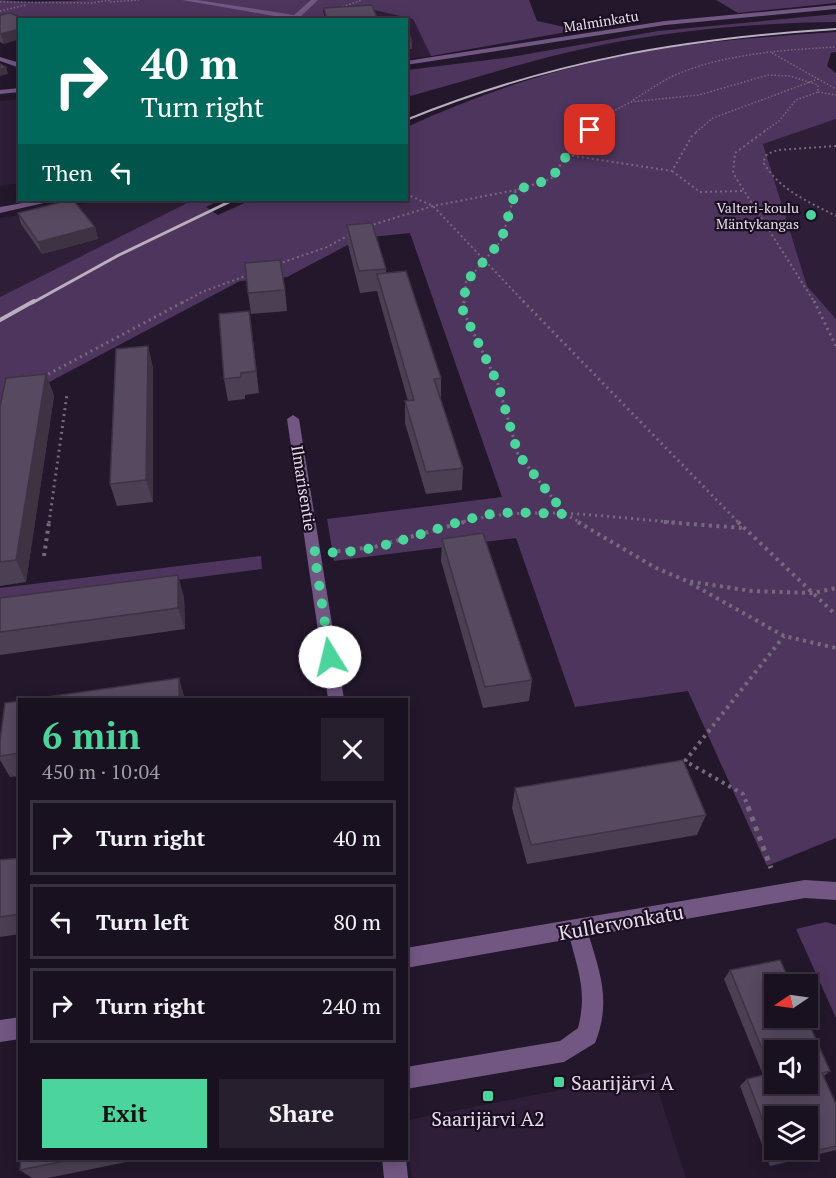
<!DOCTYPE html>
<html lang="en">
<head>
<meta charset="utf-8">
<style>
  :root { --surface:#1a1120; --page:#271f2d; --text:#f1f3f6; --muted:#9f9da5; --line:#38313e; --accent:#4bd49b }
  body { margin:0; font-family:"PT Serif",serif; background:var(--page); color:var(--text); height:100vh; display:flex; flex-direction:column; font-size:22px; white-space:nowrap }
  * { box-sizing:border-box; margin:0 }
  p { font-size:20px; color:var(--muted) }
  .icon { flex:none; width:33px; height:33px; fill:none; stroke:currentColor; stroke-width:2; stroke-linecap:round; stroke-linejoin:round }
  .map { position:relative; flex:1; overflow:hidden }
  .sheet { position:absolute; left:18px; top:698px; width:390px; height:462px; display:flex; flex-direction:column; background:var(--surface); border-radius:0px; box-shadow:0 3px 15px #0003,0 0 0 2px var(--line) }
  .sheet>* { flex:none }
  .hud { position:absolute; left:18px; top:18px; width:390px; height:183px; border-radius:0px; box-shadow:0 3px 15px #0003,0 0 0 2px var(--line); background:#00695c; color:#fff; overflow:hidden }
  .needle { width:39px; rotate:257deg }
  .buttons { position:absolute; left:764px; top:974px; display:grid; gap:12px }
  .buttons a { display:grid; place-items:center; width:54px; height:54px; border-radius:0px; background:var(--surface); box-shadow:0 3px 15px #0003,0 0 0 2px var(--line); font-size:30px }
  .pin { position:absolute; display:grid; place-items:center; width:51px; height:51px; color:#fff; margin:-26px; border-radius:12px; box-shadow:0 3px 9px #0006 }
  .me { position:absolute; width:66px; margin:-33px; rotate:351deg; stroke-linejoin:round; filter:drop-shadow(0 0 4px #0008) }
  .turn { display:flex; align-items:center; gap:21px; height:126px; padding:0 24px; font-size:27px }
  .turn .icon { width:78px; height:78px; stroke-width:2.5 }
  .turn b { display:block; font-size:42px; line-height:51px }
  .then { display:flex; align-items:center; height:57px; padding:0 24px; background:#0003; gap:12px; font-size:22px }
  .round { display:grid; place-items:center; flex:none; width:63px; height:63px; border-radius:0px; background:var(--page) }
  .summary { display:flex; align-items:center; justify-content:space-between; height:102px; padding:0 24px }
  h1 { font-size:36px; font-weight:800; line-height:45px; color:var(--accent) }
  .primary-button { display:flex; gap:12px; margin-top:auto; padding:12px 24px }
  .primary-button a { flex:1; height:69px; border-radius:0px; background:var(--accent); color:#111; font-size:24px; font-weight:800; line-height:69px; text-align:center }
  .primary-button a+a { background:var(--page); color:var(--text) }
  ul { padding:0; list-style:none }
  li { display:flex; align-items:center; gap:18px; height:75px; margin:0 12px 9px; padding:0 12px; border:3px solid var(--line); border-radius:0px }
  li div { flex:1 }
  li b { display:block; font-size:22px }
  li em { font-style:normal }
  .map>svg:first-child { display:block }
  .built { fill:#2e1e38 }
  .green { fill:#4e355d }
  .lines { fill:none; stroke-linecap:round; stroke-linejoin:round }
  .path-far4 { stroke:#756a7b; stroke-width:1.5; stroke-dasharray:1.5 2; stroke-linecap:butt }
  .path-far3 { stroke:#756a7b; stroke-width:2; stroke-dasharray:2 3; stroke-linecap:butt }
  .path-far2 { stroke:#756a7b; stroke-width:3; stroke-dasharray:2 4; stroke-linecap:butt }
  .path-far1 { stroke:#756a7b; stroke-width:4; stroke-dasharray:3 4.5; stroke-linecap:butt }
  .path { stroke:#756a7b; stroke-width:5; stroke-dasharray:4.5 6; stroke-linecap:butt }
  .minor { fill:#725783; fill-rule:evenodd }
  .rail-far2 { stroke:#b9afbf; stroke-width:2 }
  .rail-far1 { stroke:#b9afbf; stroke-width:3 }
  .rail { stroke:#b9afbf; stroke-width:4 }
  .wall { fill:#4b3f53 }
  .shaded-wall { fill:#3d3343 }
  .building { fill:#574960; stroke:#3d3343; stroke-width:1.5; fill-rule:evenodd }
  .route { stroke:#4bd49b; stroke-width:10; stroke-dasharray:0 18 }
  .poi-dot { fill:#4bd49b; stroke:#1a0e21; stroke-width:2 }
  .labels { text-anchor:middle; dominant-baseline:central; stroke-width:4.5; stroke-linejoin:round; paint-order:stroke }
  .far-street-label { font-size:14px; fill:#e6ddeb; stroke:#1a0e21 }
  .far-poi-label { font-size:14px; fill:#e6ddeb; stroke:#1a0e21; text-anchor:end }
  .street-label { font-size:16px; fill:#e6ddeb; stroke:#1a0e21 }
  .near-street-label { font-size:20px; fill:#e6ddeb; stroke:#1a0e21 }
  .near-poi-label { font-size:20px; fill:#e6ddeb; stroke:#1a0e21; text-anchor:start }
</style>
</head>
<body>
<div class="map">
<svg width="836" height="1178" viewBox="0 0 836 1178">
  <rect width="100%" height="100%" fill="#23172b"/>
  <path class="built" d="M 365,8 L 413,19 L 431,56 L 407,59 L 406,20 L 315,20 L 325,19 L 323,10 Z
    M 19,99 L 19,183 L 0,186 L 0,101 Z
    M 836,119 L 836,319 L 807,286 L 763,144 Z
    M 106,200 L 193,200 L 0,297 L 0,218 Z
    M 652,1072 L 686,1178 L 412,1178 L 407,1144 L 407,1120 Z"/>
  <path class="green" d="M 0,0 L 29,2 L 90,0 L 529,0 L 537,21 L 578,30 L 431,56 L 413,19 L 365,8 L 323,10 L 325,19 L 315,19 L 20,20 L 0,18 Z
    M 716,0 L 836,0 L 836,3 L 738,13 Z
    M 836,14 L 836,22 C 745,23 653,32 565,53 C 511,66 459,83 407,97 L 407,70 L 511,57 L 658,31 Z
    M 836,32 L 836,52 L 831,53 L 827,66 L 836,73 L 836,119 L 763,144 L 807,286 L 836,319 L 836,838 L 767,866 L 688,691 L 575,707 L 516,538 L 334,561 L 327,519 L 502,497 L 410,233 L 361,238 L 287,277 L 240,281 L 0,408 L 0,297 L 193,200 L 197,202 L 200,200 L 220,200 L 206,207 L 218,215 L 251,200 L 406,200 L 407,127 C 486,90 573,63 659,49 C 718,40 777,36 836,32 Z
    M 261,556 L 262,569 L 0,603 L 0,588 Z
    M 826,922 L 836,925 L 836,1018 L 796,929 Z"/>
  <g class="lines">
    <path class="path-far4" d="M 0,2 L 91,3 L 112,0
      M 110,2 L 139,0
      M 336,9 L 362,0
      M 0,11 L 26,5
      M 772,53 L 836,89
      M 818,92 L 836,95
      M 633,100 C 646,92 659,83 673,76 C 722,54 782,50 836,47
      M 588,132 L 614,111 L 630,102 L 699,95 L 768,75 L 790,76 L 818,85 L 818,92 L 796,100 L 779,121 L 763,132
      M 696,132 L 713,118 L 818,79"/>
    <path class="path-far3" d="M 765,131 L 735,153 L 733,173 L 815,303
      M 836,146 L 778,150 L 767,154 L 763,162 C 780,191 808,201 836,216
      M 567,155 L 672,171 L 692,136 L 698,131
      M 672,171 L 700,192 L 744,191
      M 406,194 L 433,206 L 525,303
      M 369,226 L 433,206 L 516,190
      M 278,264 L 327,247 L 351,234
      M 182,303 L 202,292 L 251,274
      M 464,303 L 466,282 L 501,241 L 516,190 L 551,179 L 567,155 L 589,131"/>
    <path class="path-far2" d="M 464,301 L 463,311 L 498,384 L 518,454 L 565,514 L 581,523
      M 523,301 L 739,523
      M 814,301 L 836,346
      M 43,377 L 185,301
      M 49,523 L 67,394
      M 458,523 C 530,503 610,518 684,523"/>
    <path class="path-far1" d="M 578,522 L 656,568 L 687,581 L 751,591 L 813,593 L 836,588
      M 664,522 L 743,528
      M 738,522 L 836,615
      M 330,552 L 374,547 L 464,522
      M 44,556 L 49,522
      M 690,583 L 784,636 L 836,648
      M 749,809 L 743,794 L 685,761 L 784,636"/>
    <path class="path" d="M 748,807 L 771,868"/>
    <path class="minor" d="M 182,0 L 197,0 L 294,15 L 311,0 L 318,0 L 297,20 Z
      M 836,5 L 836,9 L 665,25 L 406,65 L 406,61 L 665,21 Z
      M 0,57 L 20,63 L 20,68 L 0,61 Z
      M 20,88 L 20,92 L 0,94 L 0,90 Z
      M 40,200 L 57,200 L 0,213 L 0,207 Z
      M 293,415 L 299,419 L 344,699 L 328,699 L 287,419 Z
      M 805,880 L 836,882 L 836,900 L 805,898 L 589,936 C 601,975 611,1003 595,1043 L 564,1062 L 406,1089 L 406,1067 L 560,1041 L 578,1028 C 587,994 579,973 570,939 L 406,968 L 406,948 Z
      M 20,1017 L 20,1039 L 0,1042 L 0,1020 Z
      M 382,1158 L 406,1158 L 408,1178 L 384,1178 Z"/>
    <path class="rail-far2" d="M 406,120 C 551,61 681,39 836,29"/>
    <path class="rail-far1" d="M 32,303 L 119,255 L 233,200"/>
    <path class="rail" d="M 0,320 L 34,301"/>
  </g>
  <path class="wall" d="M 0,15 L 4,44 L 0,42 Z
    M 406,26 L 412,41 L 412,49 L 406,49 Z
    M 18,213 L 95,227 L 98,239 L 42,254 L 21,224 Z
    M 347,225 L 386,269 L 386,273 L 441,378 L 441,400 L 463,468 L 462,490 L 426,494 L 405,423 L 405,401 L 408,401 L 378,295 L 377,291 L 360,293 L 348,245 Z
    M 285,290 L 287,311 L 251,314 L 248,293 Z
    M 252,332 L 259,393 L 245,395 L 245,399 L 228,401 L 224,379 Z
    M 148,346 L 153,368 L 153,502 L 117,506 L 110,484 Z
    M 46,374 L 54,396 L 26,582 L 0,586 L 0,406 Z
    M 442,539 L 532,680 L 529,701 L 483,708 L 441,561 Z
    M 184,597 L 185,629 L 0,655 L 0,598 Z
    M 20,701 L 20,776 L 10,777 L 0,760 L 0,741 Z
    M 515,788 L 706,815 L 697,835 L 527,864 L 512,808 Z
    M 20,858 L 20,934 L 0,937 L 0,860 Z
    M 730,970 L 830,1071 L 824,1076 L 836,1104 L 836,1150 L 770,1166 L 740,1086 L 747,1079 L 763,1075 L 724,979 Z
    M 21,1158 L 146,1158 L 48,1178 L 32,1178 L 20,1170 Z"/>
  <path class="shaded-wall" d="M 20,29 L 20,39 L 4,44 L 1,34 Z
    M 6,67 L 8,74 L 0,76 L 0,69 Z
    M 95,227 L 98,239 L 42,254 L 38,242 Z
    M 249,311 L 252,332 L 259,393 L 256,371 Z
    M 148,346 L 153,368 L 153,502 L 146,480 Z
    M 46,374 L 54,396 L 26,582 L 16,560 Z
    M 178,575 L 184,597 L 185,629 L 178,608 Z
    M 179,678 L 185,699 L 179,699 Z"/>
  <path class="building" d="M 372,5 L 378,20 L 327,20 L 324,8 Z
    M 10,13 L 27,20 L 20,20 L 20,29 L 1,34 L 0,34 L 0,15 Z
    M 406,26 L 412,41 L 406,41 Z
    M 0,64 L 6,67 L 0,69 Z
    M 70,200 L 73,200 L 95,227 L 38,242 L 18,213 Z
    M 372,223 L 386,269 L 359,271 L 347,225 Z
    M 280,260 L 285,290 L 248,293 L 245,263 Z
    M 406,271 L 441,378 L 434,379 L 463,468 L 426,472 L 405,401 L 414,400 L 377,274 Z
    M 249,311 L 256,371 L 241,373 L 241,377 L 224,379 L 219,314 Z
    M 148,346 L 146,480 L 110,484 L 116,349 Z
    M 46,374 L 16,560 L 0,562 L 0,406 L 6,378 Z
    M 483,533 L 532,680 L 485,687 L 442,539 Z
    M 178,575 L 178,608 L 0,632 L 0,598 Z
    M 179,678 L 179,699 L 33,699 Z
    M 20,701 L 20,753 L 0,756 L 0,741 L 5,703 Z
    M 683,760 L 706,815 L 531,845 L 515,788 Z
    M 20,858 L 20,914 L 0,917 L 0,860 Z
    M 780,960 L 791,984 L 774,984 L 774,1017 L 806,1017 L 830,1071 L 822,1073 L 836,1104 L 836,1146 L 778,1160 L 774,1149 L 807,1149 L 807,1116 L 774,1116 L 774,1149 L 747,1079 L 772,1073 L 730,970 ZM 774,1050 L 807,1050 L 807,1083 L 774,1083 Z
    M 21,1158 L 80,1158 L 20,1170 Z"/>
  <g class="lines">
    <path class="route" d="M 330,657 L 314,551 C 369,560 433,526 486,515 C 511,510 540,514 565,514 L 518,454 L 498,384 L 463,311 L 466,282 L 501,241 L 516,190 L 551,179 L 567,155 L 590,130"/>
  </g>
  <g class="poi-dot">
    <circle cx="811" cy="215" r="6"/>
    <rect x="553" y="1076" width="12" height="12" rx="3"/>
    <rect x="482" y="1090" width="12" height="12" rx="3"/>
  </g>
  <g class="labels">
    <g class="far-street-label">
      <text transform="translate(601 21) rotate(-9)">Malminkatu</text>
    </g>
    <g class="far-poi-label">
      <text x="799" y="207">Valteri-koulu<tspan x="799" dy="16">Mäntykangas</tspan></text>
    </g>
    <g class="street-label">
      <text transform="translate(304 488) rotate(81)">Ilmarisentie</text>
    </g>
    <g class="near-street-label">
      <text transform="translate(621 922) rotate(-10)">Kullervonkatu</text>
    </g>
    <g class="near-poi-label">
      <text x="571" y="1082">Saarijärvi A</text>
      <text x="488" y="1118" text-anchor="middle">Saarijärvi A2</text>
    </g>
  </g>
</svg>
<div class="buttons">
<a><svg class="needle" viewBox="-14 -14 28 28"><path d="M0-13l5 13h-10z" fill="#e53935"/><path d="M0 13l5-13h-10z" fill="#9f9da5"/></svg></a>
<a><svg class="icon" aria-label="sound" viewBox="0 0 24 24"><path d="M4 9h4l5-4v14l-5-4H4zM17 9q2 3 0 6"/></svg></a>
<a><svg class="icon" aria-label="layers" viewBox="0 0 24 24"><path d="M12 4l9 5-9 5-9-5zM3 14l9 5 9-5"/></svg></a>
</div>
<div class="pin" style="left:590px;top:130px;background:#d93025"><svg class="icon" aria-label="arrive" viewBox="0 0 24 24"><path d="M6 21V4h12l-3 4 3 4H6"/></svg></div>
<svg class="me" style="left:330px;top:657px" viewBox="-20 -20 40 40"><circle r="19" fill="#fff"/><path d="M0-13L10 11 0 6-10 11z" fill="#4bd49b"/></svg>
<div class="hud">
<div class="turn"><svg class="icon" aria-label="right" viewBox="0 0 24 24"><path d="M7 20v-9h11M14 6l5 5-5 5"/></svg><div><b>40 m</b>Turn right</div></div>
<div class="then">Then<svg class="icon" aria-label="left" viewBox="0 0 24 24"><path d="M17 20v-9H6M10 6l-5 5 5 5"/></svg></div>
</div>
<section class="sheet">
<div class="summary"><div><h1>6 min</h1><p>450 m · 10:04</p></div><a class="round"><svg class="icon" aria-label="close" viewBox="0 0 24 24"><path d="M6 6l12 12M18 6L6 18"/></svg></a></div>
<ul>
<li><svg class="icon" aria-label="right" viewBox="0 0 24 24"><path d="M7 20v-9h11M14 6l5 5-5 5"/></svg><div><b>Turn right</b></div><em>40 m</em></li>
<li><svg class="icon" aria-label="left" viewBox="0 0 24 24"><path d="M17 20v-9H6M10 6l-5 5 5 5"/></svg><div><b>Turn left</b></div><em>80 m</em></li>
<li><svg class="icon" aria-label="right" viewBox="0 0 24 24"><path d="M7 20v-9h11M14 6l5 5-5 5"/></svg><div><b>Turn right</b></div><em>240 m</em></li>
</ul>
<div class="primary-button"><a>Exit</a><a>Share</a></div>
</section>
</div>
</body>
</html>
